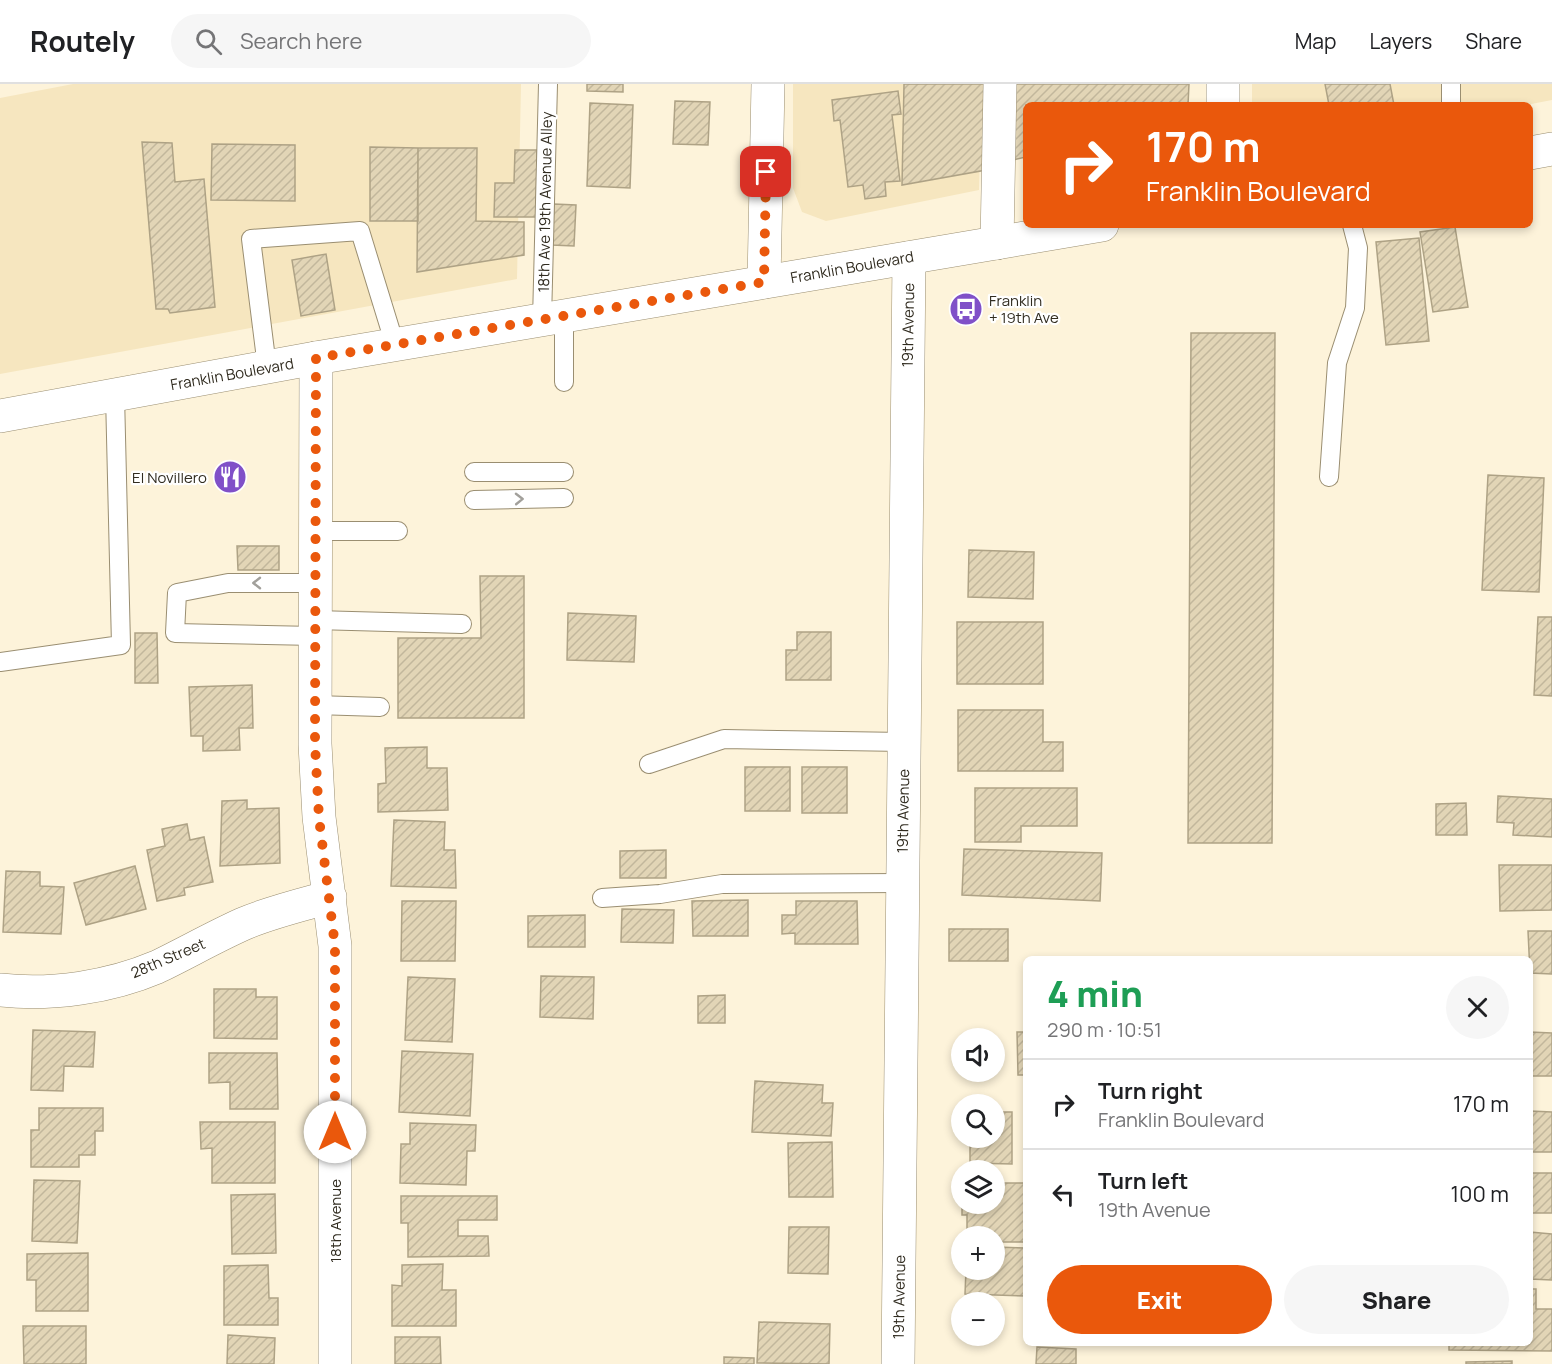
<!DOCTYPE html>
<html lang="en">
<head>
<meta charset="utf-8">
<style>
  :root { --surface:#fff; --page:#f6f6f6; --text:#202124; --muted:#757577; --line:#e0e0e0; --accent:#ea580c }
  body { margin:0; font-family:Manrope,sans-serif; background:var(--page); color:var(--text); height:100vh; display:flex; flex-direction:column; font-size:22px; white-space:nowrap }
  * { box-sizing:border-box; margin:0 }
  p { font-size:20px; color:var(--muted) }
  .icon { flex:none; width:33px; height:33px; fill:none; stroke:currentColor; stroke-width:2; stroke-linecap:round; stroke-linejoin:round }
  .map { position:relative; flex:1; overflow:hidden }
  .details { position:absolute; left:1023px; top:872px; width:510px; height:390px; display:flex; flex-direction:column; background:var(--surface); border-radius:9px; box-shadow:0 3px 9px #0003 }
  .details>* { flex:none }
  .hud { position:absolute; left:1023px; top:18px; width:510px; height:126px; border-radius:9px; box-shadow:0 3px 9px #0003; background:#ea580c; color:#fff; overflow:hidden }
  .fabs { position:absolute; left:951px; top:944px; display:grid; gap:12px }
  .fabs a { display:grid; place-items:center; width:54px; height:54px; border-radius:50%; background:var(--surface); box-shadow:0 3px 9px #0003; font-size:30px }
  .pin { position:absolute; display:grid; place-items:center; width:51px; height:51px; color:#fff; margin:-26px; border-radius:12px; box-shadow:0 3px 9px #0006 }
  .me { position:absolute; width:66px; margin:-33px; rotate:0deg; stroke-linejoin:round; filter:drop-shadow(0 0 4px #0008) }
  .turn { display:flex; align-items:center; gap:21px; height:126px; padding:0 24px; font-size:27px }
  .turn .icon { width:78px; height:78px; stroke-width:2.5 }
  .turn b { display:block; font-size:42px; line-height:51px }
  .round { display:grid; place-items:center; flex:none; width:63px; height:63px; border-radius:32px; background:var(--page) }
  .overview { display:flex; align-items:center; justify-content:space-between; height:102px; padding:0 24px }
  h1 { font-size:36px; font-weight:800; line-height:45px; color:#1e9e55 }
  .button { display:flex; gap:12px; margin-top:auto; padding:12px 24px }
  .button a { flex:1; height:69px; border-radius:36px; background:var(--accent); color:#fff; font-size:24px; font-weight:800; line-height:69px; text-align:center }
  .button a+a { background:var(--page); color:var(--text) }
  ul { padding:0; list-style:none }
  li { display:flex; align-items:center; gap:18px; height:90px; padding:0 24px; border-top:2px solid var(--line) }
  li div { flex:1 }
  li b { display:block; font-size:22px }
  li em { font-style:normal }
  header { display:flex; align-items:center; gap:36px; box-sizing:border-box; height:84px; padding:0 30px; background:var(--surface); border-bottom:2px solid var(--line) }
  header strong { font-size:28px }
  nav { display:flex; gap:33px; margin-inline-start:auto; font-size:21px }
  .search { width:420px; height:54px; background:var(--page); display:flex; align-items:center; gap:15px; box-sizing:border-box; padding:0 21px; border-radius:33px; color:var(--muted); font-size:22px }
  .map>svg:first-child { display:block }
  .built { fill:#f6e6bf }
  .building { fill:url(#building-hatch); stroke:#aea285; stroke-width:1.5 }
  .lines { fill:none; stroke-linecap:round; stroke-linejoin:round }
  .service-casing { stroke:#9a8e71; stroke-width:20 }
  .minor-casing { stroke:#9a8e71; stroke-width:34 }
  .secondary-casing { stroke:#9a8e71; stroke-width:34 }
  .service { stroke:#fff; stroke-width:18 }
  .minor { stroke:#fff; stroke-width:33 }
  .secondary { stroke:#fff; stroke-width:33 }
  .oneway { stroke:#a2a09b }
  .route { stroke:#ea580c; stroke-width:10; stroke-dasharray:0 18 }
  .labels { text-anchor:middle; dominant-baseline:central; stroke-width:4.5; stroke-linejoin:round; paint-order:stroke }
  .street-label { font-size:15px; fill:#312c20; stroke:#fff }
  .poi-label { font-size:15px; fill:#312c20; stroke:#fff; text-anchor:start }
</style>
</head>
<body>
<header>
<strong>Routely</strong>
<div class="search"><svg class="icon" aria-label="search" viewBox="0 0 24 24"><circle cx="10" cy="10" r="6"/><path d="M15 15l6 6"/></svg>Search here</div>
<nav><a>Map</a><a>Layers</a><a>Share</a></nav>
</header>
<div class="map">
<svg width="1552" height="1280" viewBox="0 0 1552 1280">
  <defs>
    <pattern id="building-hatch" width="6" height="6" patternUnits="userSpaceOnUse" patternTransform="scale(1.5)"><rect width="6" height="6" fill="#e2d5b6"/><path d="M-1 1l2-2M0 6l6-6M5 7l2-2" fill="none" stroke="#c2b79c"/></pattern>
  </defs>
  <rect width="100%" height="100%" fill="#fdf3da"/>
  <path class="built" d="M 73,0 L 521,0 L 517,195 L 0,290 L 0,14 Z
    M 793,0 L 982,0 L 979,106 L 826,137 L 802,128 L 793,104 Z
    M 1252,0 L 1552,0 L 1552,16 L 1526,21 L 1252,21 Z"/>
  <path class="building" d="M 587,0 L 623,0 L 623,8 L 587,7 Z
    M 904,0 L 987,0 L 986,86 L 902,101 Z
    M 1015,0 L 1189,0 L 1188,21 L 1026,21 L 1026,73 L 1013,76 Z
    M 1325,0 L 1390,0 L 1394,21 L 1329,21 Z
    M 898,7 L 901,30 L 892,31 L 900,97 L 885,98 L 886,112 L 865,115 L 863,101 L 848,103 L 840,36 L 834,37 L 832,16 Z
    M 675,17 L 710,18 L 708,61 L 673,60 Z
    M 590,19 L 633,21 L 630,104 L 587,102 Z
    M 142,58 L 172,59 L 175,98 L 204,95 L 215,223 L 170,229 L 168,225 L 156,225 Z
    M 212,60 L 295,61 L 295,117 L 211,116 Z
    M 370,63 L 418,64 L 418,137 L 370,137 Z
    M 418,64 L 477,64 L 476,137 L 524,138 L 524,171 L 417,188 Z
    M 515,66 L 537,66 L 536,133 L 494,133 L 495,99 L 514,99 Z
    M 554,120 L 576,121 L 574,162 L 552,161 Z
    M 1455,143 L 1468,223 L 1433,228 L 1420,148 Z
    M 1419,154 L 1429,257 L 1386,261 L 1376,158 Z
    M 326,170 L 335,226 L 301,232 L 292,176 Z
    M 1191,249 L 1275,249 L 1272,759 L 1188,759 Z
    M 1488,391 L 1544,394 L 1539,508 L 1482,506 Z
    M 237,462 L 279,462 L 279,486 L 238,486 Z
    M 969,466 L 1034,468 L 1033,515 L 968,513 Z
    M 480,492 L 524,492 L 524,634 L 398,634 L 398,554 L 481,554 Z
    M 568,529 L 636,532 L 634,578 L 567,576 Z
    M 1538,533 L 1552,533 L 1552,612 L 1534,611 Z
    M 957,538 L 1043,538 L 1043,600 L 957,600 Z
    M 797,548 L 831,548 L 831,596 L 786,596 L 786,566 L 797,566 Z
    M 135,549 L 157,549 L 158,599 L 135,599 Z
    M 252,601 L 253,644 L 239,644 L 240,666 L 203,667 L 203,652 L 191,652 L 189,603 Z
    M 958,626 L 1043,626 L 1043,658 L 1063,658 L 1063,687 L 958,687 Z
    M 427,663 L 427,684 L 447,684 L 448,726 L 378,728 L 378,700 L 386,699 L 385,664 Z
    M 745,683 L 790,683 L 790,727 L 745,727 Z
    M 802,683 L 847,683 L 847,729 L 802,729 Z
    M 975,704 L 1077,704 L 1077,742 L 1021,742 L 1021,758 L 975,758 Z
    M 1498,712 L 1552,715 L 1552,753 L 1513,751 L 1514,739 L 1497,738 Z
    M 247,716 L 247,725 L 279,724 L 280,779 L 220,782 L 222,717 Z
    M 1466,719 L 1467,751 L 1436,751 L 1436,720 Z
    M 394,736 L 445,738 L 444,766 L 455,766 L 456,804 L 391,802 Z
    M 187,740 L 190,756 L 204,753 L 213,798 L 184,804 L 185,811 L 157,817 L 147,766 L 165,762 L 162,745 Z
    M 964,765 L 1102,769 L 1100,817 L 962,811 Z
    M 666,766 L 666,794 L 620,794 L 620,767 Z
    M 1499,781 L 1552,781 L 1552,826 L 1500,827 Z
    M 135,782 L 146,825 L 86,841 L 74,799 Z
    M 6,787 L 40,788 L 40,802 L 64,803 L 61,850 L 3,848 Z
    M 748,816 L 748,852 L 693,852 L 692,817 Z
    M 402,817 L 456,817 L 455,877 L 401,877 Z
    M 796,817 L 857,817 L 858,860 L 795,860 L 795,849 L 782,850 L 782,831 L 796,831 Z
    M 622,825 L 674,826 L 673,859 L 621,858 Z
    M 585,831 L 585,863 L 528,863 L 528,832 Z
    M 949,845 L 1008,845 L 1008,877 L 949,877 Z
    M 1528,847 L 1552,847 L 1552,890 L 1530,889 Z
    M 541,892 L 594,893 L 593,935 L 540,933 Z
    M 408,893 L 455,895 L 452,958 L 405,956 Z
    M 214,905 L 256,905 L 256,913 L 277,913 L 277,955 L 214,954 Z
    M 725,911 L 725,939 L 698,939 L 698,912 Z
    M 33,946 L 95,948 L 93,983 L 64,982 L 63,1007 L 31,1006 Z
    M 1017,948 L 1026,948 L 1026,991 L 1018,991 Z
    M 1530,948 L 1552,949 L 1552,992 L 1530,992 Z
    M 402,967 L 473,970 L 470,1032 L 399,1028 Z
    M 209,969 L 277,969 L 278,1025 L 230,1025 L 230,998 L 209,999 Z
    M 755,997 L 823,1001 L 822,1019 L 833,1019 L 831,1052 L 752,1048 Z
    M 39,1024 L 103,1024 L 103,1047 L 95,1047 L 95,1071 L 79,1071 L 79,1083 L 31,1083 L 31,1046 L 39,1046 Z
    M 1530,1027 L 1552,1028 L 1552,1068 L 1530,1068 Z
    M 994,1028 L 1012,1028 L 1012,1080 L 970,1079 L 970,1053 L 994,1053 Z
    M 200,1038 L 275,1038 L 275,1099 L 212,1099 L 212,1064 L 201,1065 Z
    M 410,1039 L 476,1041 L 475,1067 L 467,1067 L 466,1101 L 400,1099 L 401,1060 L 410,1060 Z
    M 832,1058 L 833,1113 L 789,1113 L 788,1059 Z
    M 1530,1089 L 1552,1089 L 1552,1129 L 1530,1129 Z
    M 34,1096 L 80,1097 L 77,1159 L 32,1157 Z
    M 994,1099 L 1026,1099 L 1026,1158 L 994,1158 L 994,1152 L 967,1152 L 967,1131 L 962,1131 L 962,1119 L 994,1119 Z
    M 275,1110 L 276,1169 L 232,1170 L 231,1111 Z
    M 401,1112 L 497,1112 L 497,1136 L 458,1136 L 458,1152 L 488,1152 L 489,1172 L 408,1173 L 408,1139 L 401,1139 Z
    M 789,1143 L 829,1143 L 828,1190 L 788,1189 Z
    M 1530,1148 L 1552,1150 L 1552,1196 L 1530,1195 Z
    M 994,1163 L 1026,1164 L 1026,1212 L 965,1210 L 966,1185 L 994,1185 Z
    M 88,1169 L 88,1227 L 36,1227 L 36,1196 L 27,1196 L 27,1170 Z
    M 443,1180 L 442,1206 L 456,1206 L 456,1242 L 392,1242 L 392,1201 L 402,1202 L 402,1181 Z
    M 268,1181 L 269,1214 L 278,1214 L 278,1241 L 224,1241 L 224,1182 Z
    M 1530,1205 L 1536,1205 L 1536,1225 L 1552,1225 L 1552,1267 L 1449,1266 L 1449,1258 L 1530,1258 Z
    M 759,1238 L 830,1240 L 829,1280 L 757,1279 Z
    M 23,1242 L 86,1242 L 86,1280 L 24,1280 Z
    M 228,1251 L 275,1254 L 274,1280 L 227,1280 Z
    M 395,1253 L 440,1253 L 441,1280 L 395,1280 Z
    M 1343,1258 L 1429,1258 L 1429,1261 Z
    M 1037,1263 L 1076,1265 L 1076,1280 L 1036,1280 Z
    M 724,1273 L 754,1274 L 754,1280 L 724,1280 Z
    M 1512,1277 L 1512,1280 L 1466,1280 L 1466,1278 Z"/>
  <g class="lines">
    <g class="service-casing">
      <path id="service" d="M 1451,21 L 1451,0
        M 564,232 L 564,298
        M 542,236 L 548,0
        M 267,283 L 251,155 L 360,147 L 395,261
        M 474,388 L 564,388
        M 1329,393 L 1337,279 L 1355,224 L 1358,164 L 1352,141
        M 474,416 L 564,414
        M 315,447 L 398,447
        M 315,536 L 462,540
        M 315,552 L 175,549 L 177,509 L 228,499 L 315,499
        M 0,578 L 121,561 L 115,311
        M 315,621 L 380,623
        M 649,680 L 724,655 L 904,658
        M 602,814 L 660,810 L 722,800 L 903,799"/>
    </g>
    <g class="minor-casing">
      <path id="minor" d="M 1223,21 L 1223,0
        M 997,159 L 1000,0
        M 764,198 L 768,0
        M 316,274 L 315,660 L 319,733 L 335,862 L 335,1280
        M 0,906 C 51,912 110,903 157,883 C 186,869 214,853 243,840 C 271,828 301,821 330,813
        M 898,1280 L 909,174"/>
    </g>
    <g class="secondary-casing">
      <path id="secondary" d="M 1530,69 L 1552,65
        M 0,332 L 316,274 L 1102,141"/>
    </g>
    <use href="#service" class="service"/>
    <use href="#minor" class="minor"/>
    <use href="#secondary" class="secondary"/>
  </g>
  <defs><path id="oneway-chevron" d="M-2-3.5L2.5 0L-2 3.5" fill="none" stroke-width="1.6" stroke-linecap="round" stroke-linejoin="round" transform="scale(1.5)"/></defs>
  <g class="oneway">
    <use href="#oneway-chevron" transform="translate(519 415) rotate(-1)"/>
    <use href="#oneway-chevron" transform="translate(257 499) rotate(180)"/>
  </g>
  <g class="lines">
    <path class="route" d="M 335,1048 L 335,862 L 319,734 L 315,660 L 316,274 L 764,198 L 766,88"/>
  </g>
  <defs>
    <g id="bus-disc" transform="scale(1.725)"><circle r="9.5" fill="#8050c8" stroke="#fff"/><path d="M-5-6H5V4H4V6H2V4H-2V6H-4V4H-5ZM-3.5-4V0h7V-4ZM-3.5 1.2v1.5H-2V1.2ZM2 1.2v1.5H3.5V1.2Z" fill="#fff"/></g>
    <g id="restaurant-disc" transform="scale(1.725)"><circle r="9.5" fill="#8050c8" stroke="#fff"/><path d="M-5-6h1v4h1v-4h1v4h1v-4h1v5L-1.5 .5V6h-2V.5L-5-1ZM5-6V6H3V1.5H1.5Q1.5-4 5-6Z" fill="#fff"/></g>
  </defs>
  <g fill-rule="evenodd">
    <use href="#bus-disc" x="966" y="225"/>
    <use href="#restaurant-disc" x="230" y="393"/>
  </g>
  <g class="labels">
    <g class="street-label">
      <text transform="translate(545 118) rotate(-89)">18th Ave 19th Avenue Alley</text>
      <text transform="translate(852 183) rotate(-10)">Franklin Boulevard</text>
      <text transform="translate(908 241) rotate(-89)">19th Avenue</text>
      <text transform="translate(232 290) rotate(-10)">Franklin Boulevard</text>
      <text transform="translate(903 727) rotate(-89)">19th Avenue</text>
      <text transform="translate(168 874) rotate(-23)">28th Street</text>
      <text transform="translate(335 1137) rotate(-90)">18th Avenue</text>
      <text transform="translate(899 1213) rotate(-89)">19th Avenue</text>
    </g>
    <g class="poi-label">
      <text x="989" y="216">Franklin<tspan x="989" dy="17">+ 19th Ave</tspan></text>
      <text x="207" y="393" text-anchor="end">El Novillero</text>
    </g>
  </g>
</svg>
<div class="fabs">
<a><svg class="icon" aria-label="sound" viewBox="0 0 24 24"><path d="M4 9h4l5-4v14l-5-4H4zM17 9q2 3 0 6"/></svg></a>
<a><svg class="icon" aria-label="search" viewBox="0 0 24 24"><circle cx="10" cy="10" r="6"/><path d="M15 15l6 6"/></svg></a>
<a><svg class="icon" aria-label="layers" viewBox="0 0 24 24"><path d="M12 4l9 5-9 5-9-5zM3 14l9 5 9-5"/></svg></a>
<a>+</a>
<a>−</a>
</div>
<div class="pin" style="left:766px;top:88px;background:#d93025"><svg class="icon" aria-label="arrive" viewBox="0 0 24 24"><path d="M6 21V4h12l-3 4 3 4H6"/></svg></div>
<svg class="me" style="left:335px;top:1048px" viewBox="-20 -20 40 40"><circle r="19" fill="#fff"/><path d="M0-13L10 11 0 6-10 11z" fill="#ea580c"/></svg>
<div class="hud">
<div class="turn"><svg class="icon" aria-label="right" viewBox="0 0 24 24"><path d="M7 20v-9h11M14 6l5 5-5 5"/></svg><div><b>170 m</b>Franklin Boulevard</div></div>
</div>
<section class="details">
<div class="overview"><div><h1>4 min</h1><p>290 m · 10:51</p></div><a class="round"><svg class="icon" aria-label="close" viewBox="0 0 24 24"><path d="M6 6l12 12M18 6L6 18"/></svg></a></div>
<ul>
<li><svg class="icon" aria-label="right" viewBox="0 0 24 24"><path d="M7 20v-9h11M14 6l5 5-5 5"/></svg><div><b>Turn right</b><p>Franklin Boulevard</p></div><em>170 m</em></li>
<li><svg class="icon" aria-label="left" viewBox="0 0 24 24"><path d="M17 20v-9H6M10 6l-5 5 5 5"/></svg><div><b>Turn left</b><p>19th Avenue</p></div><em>100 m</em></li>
</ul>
<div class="button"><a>Exit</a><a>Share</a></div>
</section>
</div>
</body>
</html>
